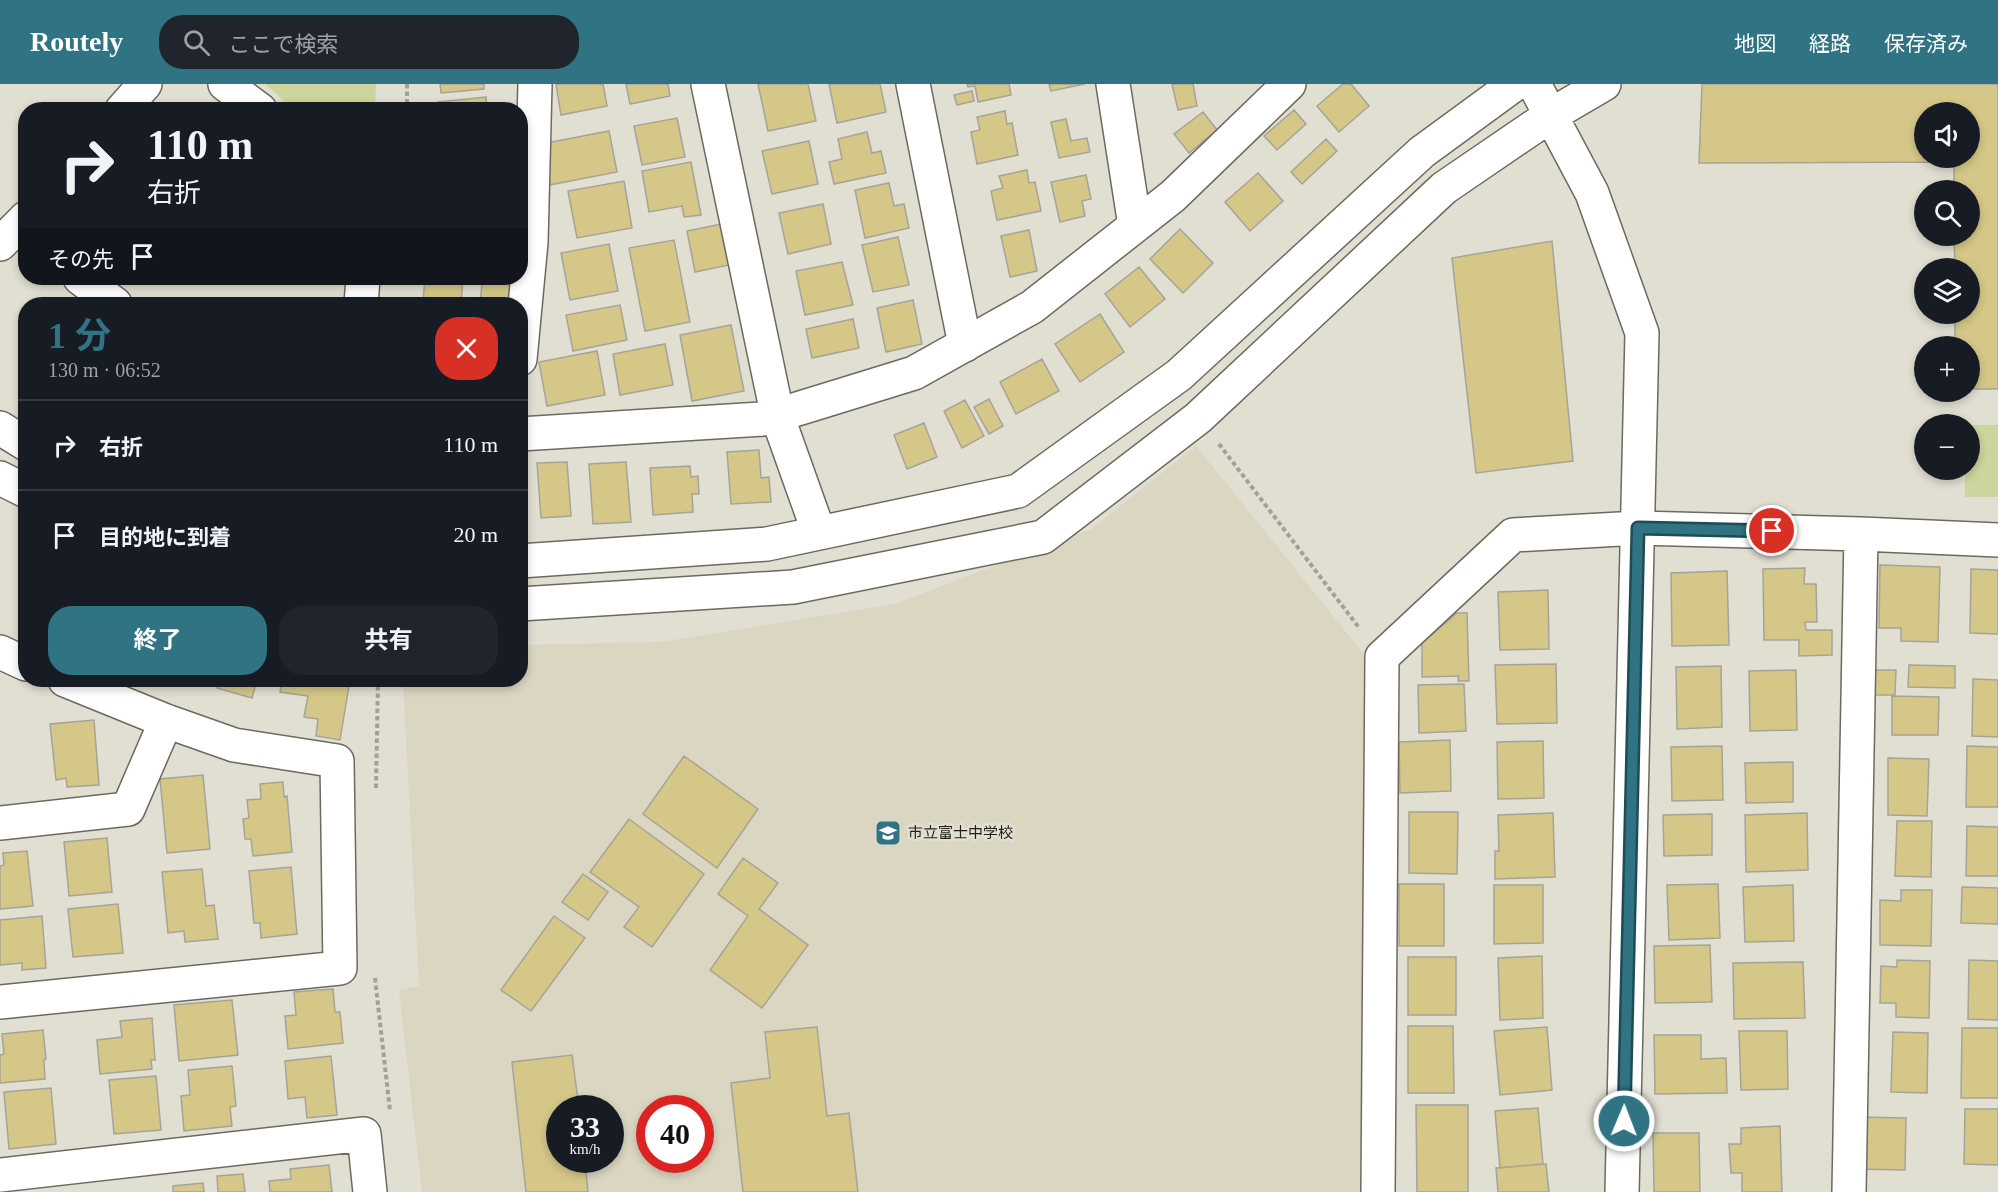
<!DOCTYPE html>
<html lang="ja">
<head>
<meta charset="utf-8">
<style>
  :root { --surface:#171b24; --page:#20242c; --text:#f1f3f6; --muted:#9ea1a6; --line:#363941; --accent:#307483 }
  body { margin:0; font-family:"Times New Roman","Noto Sans JP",serif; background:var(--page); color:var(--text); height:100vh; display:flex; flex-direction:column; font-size:22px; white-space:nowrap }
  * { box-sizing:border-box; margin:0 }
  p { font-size:20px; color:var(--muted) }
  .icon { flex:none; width:33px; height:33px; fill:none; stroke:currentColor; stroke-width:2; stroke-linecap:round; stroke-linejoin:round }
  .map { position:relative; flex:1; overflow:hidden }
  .panel { position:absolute; left:18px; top:213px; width:510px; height:390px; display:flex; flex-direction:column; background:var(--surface); border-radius:24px; box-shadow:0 3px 9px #0003 }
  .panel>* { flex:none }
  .guide { position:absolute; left:18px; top:18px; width:510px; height:183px; border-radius:24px; box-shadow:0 3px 9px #0003; background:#171b24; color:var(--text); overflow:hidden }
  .buttons { position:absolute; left:1914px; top:18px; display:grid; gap:12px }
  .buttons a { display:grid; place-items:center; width:66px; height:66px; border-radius:50%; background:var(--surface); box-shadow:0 3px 9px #0003; font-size:30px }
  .speed { position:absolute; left:546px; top:1011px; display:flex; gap:12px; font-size:30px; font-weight:700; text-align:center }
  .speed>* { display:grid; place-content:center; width:78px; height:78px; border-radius:50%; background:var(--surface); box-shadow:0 3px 9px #0003; line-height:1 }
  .speed small { font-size:15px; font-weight:400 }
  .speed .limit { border:9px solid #d22; background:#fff; color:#111 }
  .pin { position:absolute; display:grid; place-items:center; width:51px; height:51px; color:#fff; margin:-26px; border:3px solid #fff; border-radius:50%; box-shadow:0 2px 6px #0007 }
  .me { position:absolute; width:66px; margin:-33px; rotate:1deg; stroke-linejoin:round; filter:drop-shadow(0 0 4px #0008) }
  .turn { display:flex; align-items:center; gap:21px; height:126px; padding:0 30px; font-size:27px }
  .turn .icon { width:78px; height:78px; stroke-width:2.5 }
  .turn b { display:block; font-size:42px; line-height:51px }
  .then { display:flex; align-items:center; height:57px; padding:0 30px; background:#0003; gap:12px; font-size:22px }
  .round { display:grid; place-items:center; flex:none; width:63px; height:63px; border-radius:24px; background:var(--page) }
  .overview { display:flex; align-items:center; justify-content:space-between; height:102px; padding:0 30px }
  h1 { font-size:36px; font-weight:700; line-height:45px; color:var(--accent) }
  .action { display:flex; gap:12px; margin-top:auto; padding:12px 30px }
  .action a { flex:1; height:69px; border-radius:24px; background:var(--accent); color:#fff; font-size:24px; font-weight:700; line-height:69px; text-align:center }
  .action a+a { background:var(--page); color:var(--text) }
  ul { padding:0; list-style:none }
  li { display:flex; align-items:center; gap:18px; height:90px; padding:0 30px; border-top:2px solid var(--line) }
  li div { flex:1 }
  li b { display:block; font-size:22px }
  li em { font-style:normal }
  header { display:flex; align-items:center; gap:36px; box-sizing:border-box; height:84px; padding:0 30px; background:var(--accent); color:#fff }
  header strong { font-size:28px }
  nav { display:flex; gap:33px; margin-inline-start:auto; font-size:21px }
  .search { width:420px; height:54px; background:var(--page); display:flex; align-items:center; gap:15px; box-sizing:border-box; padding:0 21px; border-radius:24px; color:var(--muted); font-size:22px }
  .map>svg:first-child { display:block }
  .built { fill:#dad6c2; fill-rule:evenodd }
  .green { fill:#ccd59d }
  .building { fill:#d4c787; stroke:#a6a498; stroke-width:1.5; fill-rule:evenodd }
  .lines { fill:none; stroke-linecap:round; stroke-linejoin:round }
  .minor-casing { stroke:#6c6a5f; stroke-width:36 }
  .path { stroke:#a3a197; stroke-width:4; stroke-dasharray:4.5 3; stroke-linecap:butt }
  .minor { stroke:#fff; stroke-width:33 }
  .route-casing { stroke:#1f4b55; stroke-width:15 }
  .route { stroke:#307483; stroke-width:10 }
  .labels { text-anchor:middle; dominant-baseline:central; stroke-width:5; stroke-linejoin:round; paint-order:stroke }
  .poi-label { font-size:15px; fill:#201f1a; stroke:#e1ded2; text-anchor:start }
</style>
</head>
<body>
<header>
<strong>Routely</strong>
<div class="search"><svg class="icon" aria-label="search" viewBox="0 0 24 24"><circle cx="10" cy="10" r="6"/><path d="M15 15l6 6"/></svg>ここで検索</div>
<nav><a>地図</a><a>経路</a><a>保存済み</a></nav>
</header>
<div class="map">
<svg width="1998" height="1108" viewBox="0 0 1998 1108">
  <rect width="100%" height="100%" fill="#e1ded2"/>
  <path class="built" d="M 1196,362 L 1367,574 L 1360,1108 L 422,1108 L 399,906 L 419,902 L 403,596 L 520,596 L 521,561 L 661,558 L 895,520 L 1091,445 ZM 560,1024 L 610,1024 L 610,1076 L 560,1076 ZM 650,1024 L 700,1024 L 700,1076 L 650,1076 Z"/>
  <path class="green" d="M 265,0 L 376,0 L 375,25 L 293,25 Z
    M 1965,340 L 1998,341 L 1998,413 L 1965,413 L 1965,386 L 1970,386 L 1970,340 Z"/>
  <path class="building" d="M 440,0 L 484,0 L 484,5 L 441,9 Z
    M 556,0 L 603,0 L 607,22 L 561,31 Z
    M 626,0 L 668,0 L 670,12 L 630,20 Z
    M 758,0 L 808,0 L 816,37 L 768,47 Z
    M 829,0 L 880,0 L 886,28 L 837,39 Z
    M 967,0 L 1009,0 L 1011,11 L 978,18 L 975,2 L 968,3 Z
    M 1049,0 L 1085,0 L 1051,7 Z
    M 1172,0 L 1193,0 L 1197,22 L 1178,26 Z
    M 1343,0 L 1351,0 L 1369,22 L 1339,48 L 1317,22 Z
    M 1702,0 L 1998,0 L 1998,305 L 1970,305 L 1970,262 L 1955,262 L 1955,230 L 1970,230 L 1970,184 L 1955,184 L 1954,152 L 1970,152 L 1970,106 L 1954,106 L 1954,78 L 1699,79 ZM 1924,28 L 1970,28 L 1970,74 L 1924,74 Z
    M 972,7 L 974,17 L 957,21 L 954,11 Z
    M 486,13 L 487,26 L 438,26 L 438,18 Z
    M 1294,26 L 1306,40 L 1277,66 L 1264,52 Z
    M 1005,27 L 1007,40 L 1012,39 L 1018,71 L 977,80 L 971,48 L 980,46 L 977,33 Z
    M 1203,28 L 1217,46 L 1189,69 L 1174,50 Z
    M 677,34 L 685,73 L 642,81 L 634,42 Z
    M 1066,35 L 1071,57 L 1087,54 L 1090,68 L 1059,74 L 1051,38 Z
    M 609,47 L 617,88 L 549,101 L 541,60 Z
    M 867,48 L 872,69 L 881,67 L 886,89 L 834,100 L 829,78 L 842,75 L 838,55 Z
    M 1326,55 L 1337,67 L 1302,100 L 1291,88 Z
    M 809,57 L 818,100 L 772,110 L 762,67 Z
    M 691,78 L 701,131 L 684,133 L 682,122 L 649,128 L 642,87 Z
    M 1027,86 L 1029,99 L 1035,98 L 1041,127 L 997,136 L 991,107 L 1003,104 L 999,92 Z
    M 1258,89 L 1283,117 L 1250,147 L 1225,118 Z
    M 1086,91 L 1091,115 L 1082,117 L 1085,132 L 1060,138 L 1051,98 Z
    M 624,97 L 632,144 L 577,154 L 568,107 Z
    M 889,99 L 894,122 L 904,120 L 909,144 L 865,154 L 855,106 Z
    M 823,120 L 831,160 L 788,170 L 779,129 Z
    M 722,140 L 729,181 L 695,188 L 687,147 Z
    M 1180,145 L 1213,179 L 1183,209 L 1150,175 Z
    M 1029,146 L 1037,187 L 1010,193 L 1001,152 Z
    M 898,153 L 909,201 L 873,208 L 862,161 Z
    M 674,156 L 690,238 L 645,247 L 629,164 Z
    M 1552,157 L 1573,377 L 1476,389 L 1452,174 Z
    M 609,160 L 618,207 L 570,216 L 561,169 Z
    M 842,178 L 853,221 L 805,231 L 796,187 Z
    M 1139,183 L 1165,215 L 1130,243 L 1105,210 Z
    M 425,194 L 463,194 L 461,220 L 423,218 Z
    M 482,199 L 515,201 L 514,220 L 480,220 Z
    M 913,216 L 922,260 L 886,268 L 877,224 Z
    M 620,221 L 627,256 L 573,267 L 566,231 Z
    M 1100,230 L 1124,268 L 1080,298 L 1055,260 Z
    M 853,235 L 859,264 L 812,274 L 806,245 Z
    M 731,241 L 744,307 L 692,317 L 680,251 Z
    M 665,260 L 673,301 L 620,311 L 613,270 Z
    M 597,267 L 605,311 L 547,322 L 539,278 Z
    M 1042,275 L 1059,307 L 1016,330 L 1000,298 Z
    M 989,315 L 1003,342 L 989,350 L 974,323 Z
    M 965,316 L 984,352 L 962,364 L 944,327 Z
    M 924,339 L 937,373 L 907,385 L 894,351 Z
    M 759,366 L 761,394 L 769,393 L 771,418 L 731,420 L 727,368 Z
    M 567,378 L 571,432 L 541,434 L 537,379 Z
    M 626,378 L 631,438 L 593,440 L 589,380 Z
    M 690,382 L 691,393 L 698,392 L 699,410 L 692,410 L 693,428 L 653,431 L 650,384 Z
    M 1880,481 L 1940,483 L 1938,558 L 1901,557 L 1901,544 L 1879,544 Z
    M 1805,484 L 1804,500 L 1816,500 L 1817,538 L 1805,538 L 1806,546 L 1832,546 L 1832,571 L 1799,572 L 1799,556 L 1764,556 L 1763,485 Z
    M 1971,485 L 1998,486 L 1998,550 L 1970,549 Z
    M 1727,487 L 1729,561 L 1672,562 L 1671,489 Z
    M 1548,506 L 1549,565 L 1500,566 L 1498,508 Z
    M 1457,529 L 1467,529 L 1469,597 L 1458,597 L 1459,592 L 1422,593 L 1422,559 Z
    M 1556,580 L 1557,639 L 1497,640 L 1495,581 Z
    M 1909,581 L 1955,582 L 1955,604 L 1908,603 Z
    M 1721,582 L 1722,643 L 1677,645 L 1676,583 Z
    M 1796,586 L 1797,646 L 1750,647 L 1749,587 Z
    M 1874,586 L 1896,586 L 1895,611 L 1874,611 Z
    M 1973,595 L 1998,596 L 1998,653 L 1972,652 Z
    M 219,596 L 257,596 L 252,614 L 217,604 Z
    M 282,596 L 350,596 L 340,656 L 316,652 L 318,635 L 304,633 L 308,612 L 280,608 Z
    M 1464,600 L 1466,647 L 1419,649 L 1418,601 Z
    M 1892,612 L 1939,613 L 1938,651 L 1892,651 Z
    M 94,636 L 99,701 L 67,703 L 66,694 L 56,696 L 50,640 Z
    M 1450,656 L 1451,707 L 1400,709 L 1399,658 Z
    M 1543,657 L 1544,714 L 1498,715 L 1497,658 Z
    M 1722,662 L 1723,716 L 1672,717 L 1671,663 Z
    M 1967,662 L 1998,663 L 1998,723 L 1966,723 Z
    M 684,672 L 758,725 L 717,784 L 643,730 Z
    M 1888,674 L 1929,675 L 1927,732 L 1888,731 Z
    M 1793,678 L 1793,718 L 1746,719 L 1745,679 Z
    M 203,691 L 210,765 L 167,769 L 160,695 Z
    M 283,698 L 284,713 L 287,712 L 292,768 L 253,772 L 251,755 L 245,755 L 243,735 L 249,734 L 247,716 L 261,715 L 260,700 Z
    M 1409,728 L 1458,728 L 1457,790 L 1409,789 Z
    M 1553,729 L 1555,793 L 1495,795 L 1495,767 L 1499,767 L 1498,731 Z
    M 1807,729 L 1808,786 L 1746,788 L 1745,731 Z
    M 1712,730 L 1712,771 L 1664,772 L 1663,731 Z
    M 629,735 L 704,790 L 652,863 L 624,843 L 639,823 L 590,788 Z
    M 1897,737 L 1932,737 L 1931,793 L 1895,792 Z
    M 1967,742 L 1998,743 L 1998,792 L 1966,792 Z
    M 107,754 L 112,808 L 69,812 L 64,758 Z
    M 27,767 L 33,822 L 0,825 L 0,782 L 4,781 L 3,769 Z
    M 743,774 L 778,799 L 759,825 L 808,861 L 762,924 L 710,886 L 748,832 L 718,810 Z
    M 291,783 L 297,850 L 261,854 L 260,839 L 254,839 L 249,787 Z
    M 202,785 L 206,822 L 214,821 L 218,855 L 185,858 L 184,847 L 168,849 L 162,788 Z
    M 583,790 L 608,808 L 588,836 L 562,818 Z
    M 1399,800 L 1444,800 L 1444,862 L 1399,862 Z
    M 1718,800 L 1720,854 L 1669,856 L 1667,801 Z
    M 1494,801 L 1543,801 L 1543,859 L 1494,860 Z
    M 1793,801 L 1794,857 L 1745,858 L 1743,803 Z
    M 1962,803 L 1998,804 L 1998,840 L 1961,839 Z
    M 1901,806 L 1932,806 L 1931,862 L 1880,861 L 1880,816 L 1901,817 Z
    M 118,820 L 123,869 L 73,873 L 68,825 Z
    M 42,832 L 46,884 L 22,886 L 22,879 L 0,881 L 0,836 Z
    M 554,832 L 585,854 L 531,927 L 501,906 Z
    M 1710,861 L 1712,918 L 1655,919 L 1654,862 Z
    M 1542,872 L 1543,934 L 1500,936 L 1498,874 Z
    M 1408,873 L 1456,873 L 1456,931 L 1408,931 Z
    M 1897,876 L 1930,877 L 1929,934 L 1896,933 L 1896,919 L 1880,919 L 1881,882 L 1897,883 Z
    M 1969,876 L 1998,877 L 1998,936 L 1968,935 Z
    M 1803,878 L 1805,934 L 1734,935 L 1733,879 Z
    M 333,905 L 335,928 L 340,928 L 343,959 L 288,965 L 285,932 L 296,931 L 294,908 Z
    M 232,916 L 238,971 L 179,977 L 174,921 Z
    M 152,934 L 155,976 L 151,976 L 152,985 L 100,990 L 97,956 L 122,953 L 120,937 Z
    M 1408,942 L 1453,942 L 1454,1009 L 1408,1009 Z
    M 817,943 L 827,1032 L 849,1029 L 858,1108 L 743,1108 L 731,999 L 770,994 L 765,948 Z
    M 1547,943 L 1552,1006 L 1500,1011 L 1494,947 Z
    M 1962,944 L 1998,944 L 1998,1014 L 1961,1014 Z
    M 43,946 L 46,975 L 44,976 L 45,995 L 0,999 L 0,971 L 4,970 L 2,950 Z
    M 1739,947 L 1787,947 L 1788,1005 L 1741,1006 Z
    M 1893,948 L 1928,949 L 1927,1009 L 1891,1008 Z
    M 1654,951 L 1701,951 L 1701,975 L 1726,974 L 1727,1009 L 1655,1010 Z
    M 572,971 L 579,1024 L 560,1024 L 560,1076 L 585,1076 L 588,1108 L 526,1108 L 512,978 Z
    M 331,972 L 337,1031 L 307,1034 L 305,1013 L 288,1015 L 285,977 Z
    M 232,982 L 236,1022 L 230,1023 L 232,1042 L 184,1047 L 181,1012 L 190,1011 L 188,986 Z
    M 156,992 L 161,1046 L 114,1050 L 109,996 Z
    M 51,1004 L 56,1060 L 9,1065 L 4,1008 Z
    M 1416,1021 L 1468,1021 L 1468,1108 L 1417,1108 Z
    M 1538,1024 L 1543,1080 L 1500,1084 L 1495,1027 Z
    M 1965,1025 L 1998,1025 L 1998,1081 L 1964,1080 Z
    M 1857,1033 L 1906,1034 L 1905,1086 L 1856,1085 Z
    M 1780,1042 L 1782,1108 L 1742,1108 L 1742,1089 L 1731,1089 L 1729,1060 L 1741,1060 L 1741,1044 Z
    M 1653,1049 L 1699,1049 L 1700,1108 L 1654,1108 Z
    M 1546,1080 L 1549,1108 L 1498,1108 L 1496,1084 Z
    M 329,1081 L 332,1108 L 270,1108 L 269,1097 L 291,1095 L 290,1085 Z
    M 243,1090 L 245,1108 L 218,1108 L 217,1092 Z
    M 203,1099 L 204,1108 L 173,1108 L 173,1102 Z"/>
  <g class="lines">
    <g class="minor-casing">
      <path id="minor" d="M 225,0 L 260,26
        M 708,0 L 778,334 L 819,449
        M 913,0 L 965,261
        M 1113,0 L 1135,142
        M 1534,0 L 1592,109 L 1642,249 L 1622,1108
        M 122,26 L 145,0
        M 0,160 L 26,134
        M 80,194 L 115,220
        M 361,220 L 363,194
        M 520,275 L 531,158 L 535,0
        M 0,344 L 26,360
        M 520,350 L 778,334 L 781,330 L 914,289 L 1032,223 L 1173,112 L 1289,0
        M 0,394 L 26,407
        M 1861,450 L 1998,456
        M 520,477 L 767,460 L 1018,407 L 1179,291 L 1422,68 L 1515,0
        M 520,520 L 793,503 L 1043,453 L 1198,334 L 1444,104 L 1551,31 L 1604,0
        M 0,568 L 26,580
        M 0,739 L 128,725 L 166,637
        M 0,918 L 340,884 L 337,677 L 234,661 L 166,637 L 65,596
        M 0,1091 L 364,1050 L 370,1108
        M 1378,1108 L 1382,573 L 1513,451 L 1638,444 L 1861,450 L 1849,1108"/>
    </g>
    <path class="path" d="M 407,0 L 407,26
      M 1219,360 L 1360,545
      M 376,704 L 378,596
      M 375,894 L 390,1027"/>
    <use href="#minor" class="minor"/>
  </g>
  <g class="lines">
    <g class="route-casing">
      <path id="route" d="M 1624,1037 L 1638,444 L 1772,447"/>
    </g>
    <use href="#route" class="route"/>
  </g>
  <defs>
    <g id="school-square" transform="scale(1.35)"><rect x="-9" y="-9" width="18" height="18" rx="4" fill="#307483" stroke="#e1ded2"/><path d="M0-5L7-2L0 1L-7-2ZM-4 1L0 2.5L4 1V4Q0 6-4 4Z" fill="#fff"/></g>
  </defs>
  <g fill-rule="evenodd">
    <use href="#school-square" x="888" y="749"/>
  </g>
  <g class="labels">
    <g class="poi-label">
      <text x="908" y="749">市立富士中学校</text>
    </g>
  </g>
</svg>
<div class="buttons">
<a><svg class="icon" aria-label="sound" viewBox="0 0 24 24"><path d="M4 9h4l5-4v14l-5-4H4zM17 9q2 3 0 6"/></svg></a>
<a><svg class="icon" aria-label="search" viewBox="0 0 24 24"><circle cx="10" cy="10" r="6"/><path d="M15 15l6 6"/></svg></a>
<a><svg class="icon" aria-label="layers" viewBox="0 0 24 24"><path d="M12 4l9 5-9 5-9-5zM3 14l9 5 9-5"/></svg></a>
<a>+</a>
<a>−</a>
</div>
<div class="speed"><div>33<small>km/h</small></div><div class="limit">40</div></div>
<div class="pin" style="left:1772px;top:447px;background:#d93025"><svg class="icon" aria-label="arrive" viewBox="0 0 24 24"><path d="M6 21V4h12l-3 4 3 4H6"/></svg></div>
<svg class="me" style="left:1624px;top:1037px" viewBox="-20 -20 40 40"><circle r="17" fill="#307483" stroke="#fff" stroke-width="3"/><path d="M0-11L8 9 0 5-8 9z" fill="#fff"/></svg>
<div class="guide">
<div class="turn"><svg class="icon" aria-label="right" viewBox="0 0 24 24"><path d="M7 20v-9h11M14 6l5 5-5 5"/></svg><div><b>110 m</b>右折</div></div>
<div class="then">その先<svg class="icon" aria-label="arrive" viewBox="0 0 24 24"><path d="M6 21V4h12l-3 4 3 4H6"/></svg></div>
</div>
<section class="panel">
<div class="overview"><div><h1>1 分</h1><p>130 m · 06:52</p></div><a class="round" style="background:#d93025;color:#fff"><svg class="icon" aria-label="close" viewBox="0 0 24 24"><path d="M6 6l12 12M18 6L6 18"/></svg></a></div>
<ul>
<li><svg class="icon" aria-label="right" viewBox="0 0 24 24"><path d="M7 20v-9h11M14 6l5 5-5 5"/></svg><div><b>右折</b></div><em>110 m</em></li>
<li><svg class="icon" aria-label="arrive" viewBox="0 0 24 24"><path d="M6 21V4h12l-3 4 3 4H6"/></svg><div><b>目的地に到着</b></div><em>20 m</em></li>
</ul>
<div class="action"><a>終了</a><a>共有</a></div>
</section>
</div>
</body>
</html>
